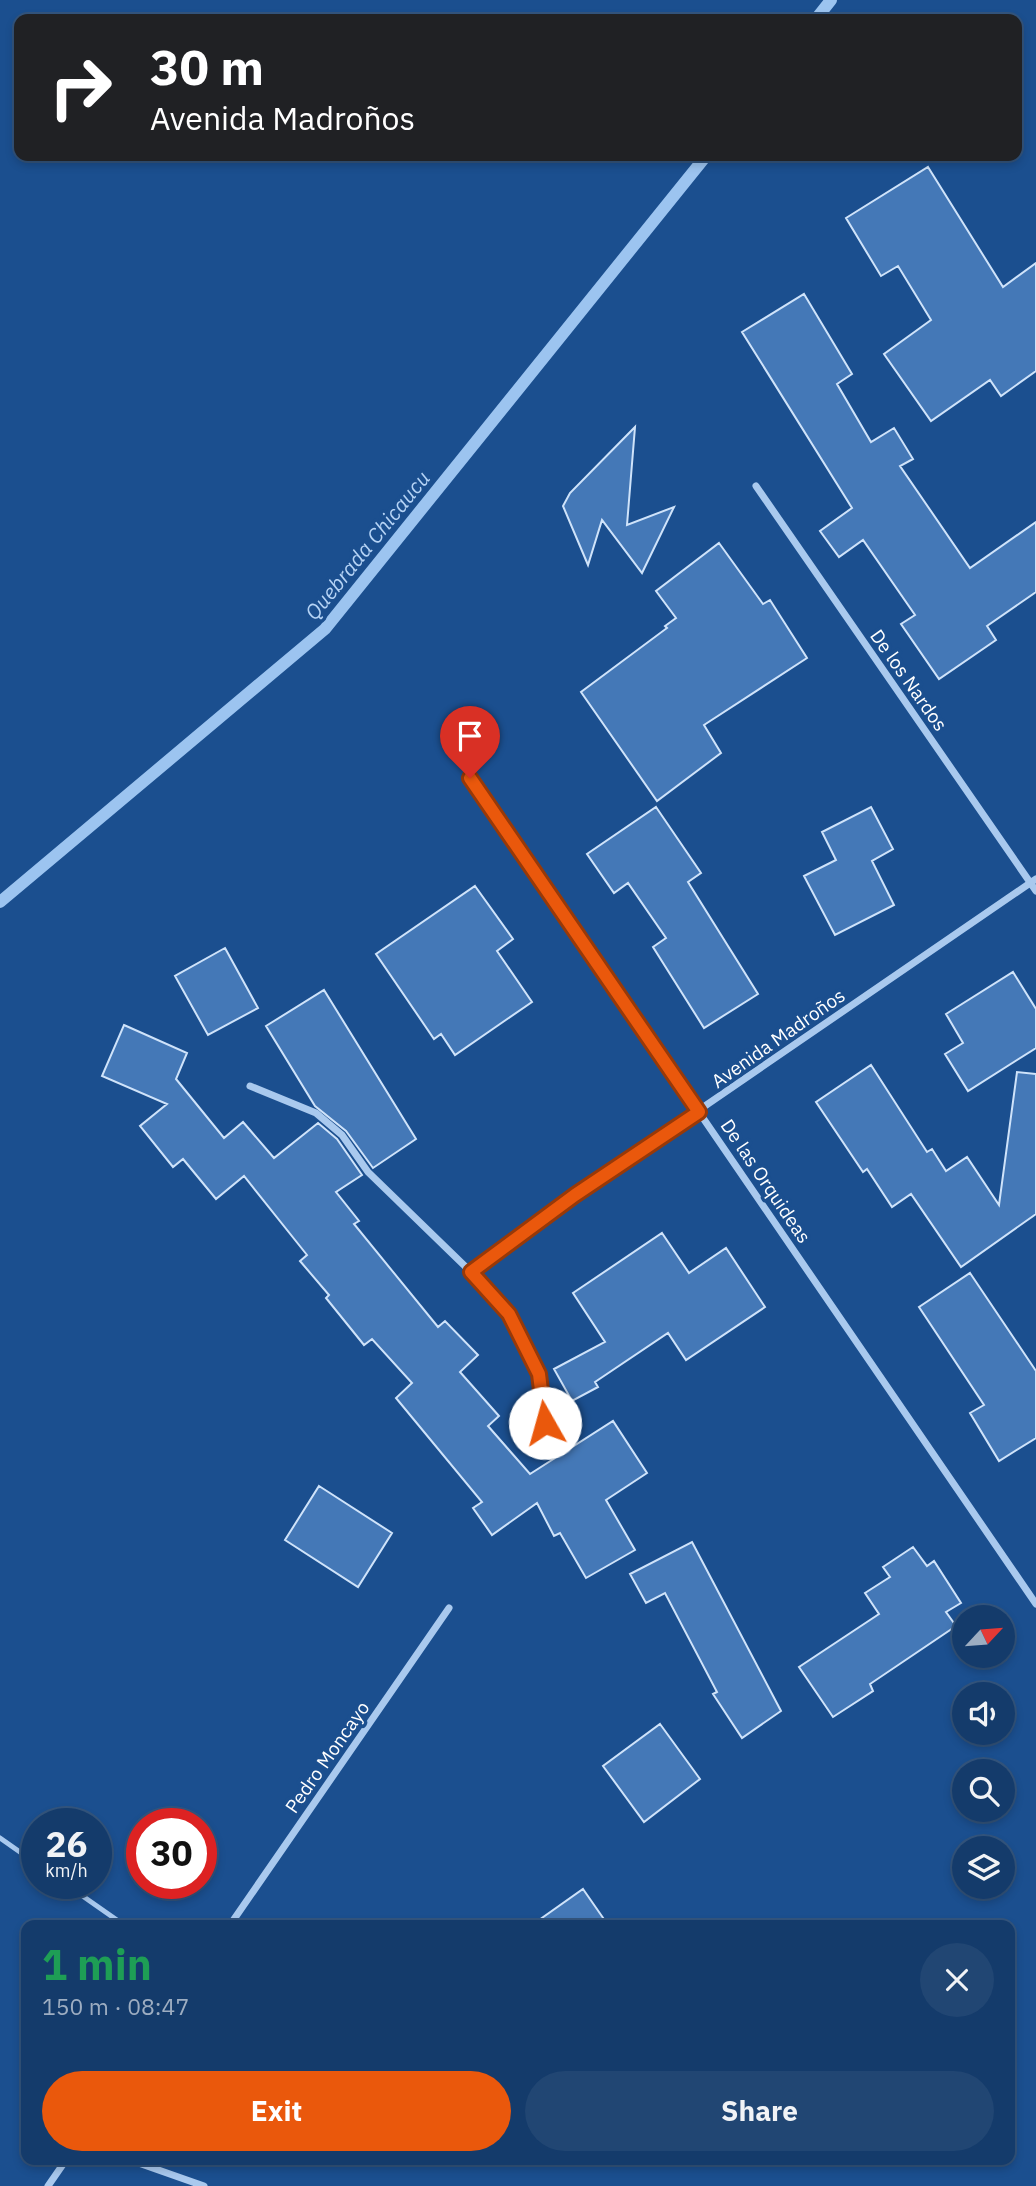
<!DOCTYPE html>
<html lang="en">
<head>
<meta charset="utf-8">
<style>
  :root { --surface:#143b6b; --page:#214673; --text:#f1f3f6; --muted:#9dadc1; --line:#33557e; --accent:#ea580c }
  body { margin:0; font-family:"IBM Plex Sans",sans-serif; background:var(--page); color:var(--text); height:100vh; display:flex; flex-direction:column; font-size:26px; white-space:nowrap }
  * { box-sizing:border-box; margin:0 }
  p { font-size:23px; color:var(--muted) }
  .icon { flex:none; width:38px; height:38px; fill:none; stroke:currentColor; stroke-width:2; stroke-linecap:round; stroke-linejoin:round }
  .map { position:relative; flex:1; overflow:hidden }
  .sheet { position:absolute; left:21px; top:1920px; width:994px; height:245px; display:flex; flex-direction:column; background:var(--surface); border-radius:14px; box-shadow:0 4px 10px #0003,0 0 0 2px var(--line) }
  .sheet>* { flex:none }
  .guide { position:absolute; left:14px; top:14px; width:1008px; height:147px; border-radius:14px; box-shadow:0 4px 10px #0003,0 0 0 2px var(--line); background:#202124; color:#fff; overflow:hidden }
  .needle { width:46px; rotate:64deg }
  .tools { position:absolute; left:952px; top:1605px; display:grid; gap:14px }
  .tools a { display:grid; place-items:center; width:63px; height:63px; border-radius:50%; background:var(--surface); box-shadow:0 4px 10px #0003,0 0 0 2px var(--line); font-size:35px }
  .speed { position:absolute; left:21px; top:1808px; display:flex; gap:14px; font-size:35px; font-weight:700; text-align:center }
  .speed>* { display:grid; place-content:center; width:91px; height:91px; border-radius:50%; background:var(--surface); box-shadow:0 4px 10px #0003,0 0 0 2px var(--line); line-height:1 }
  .speed small { font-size:18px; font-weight:400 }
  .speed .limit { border:10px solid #d22; background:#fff; color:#111 }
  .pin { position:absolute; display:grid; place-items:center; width:60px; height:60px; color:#fff; margin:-72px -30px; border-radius:50% 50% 50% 0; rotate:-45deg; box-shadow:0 0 7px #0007 }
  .pin .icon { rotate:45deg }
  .me { position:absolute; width:77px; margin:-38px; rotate:353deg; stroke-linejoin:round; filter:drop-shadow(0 0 5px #0008) }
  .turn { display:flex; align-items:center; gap:24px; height:147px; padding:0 21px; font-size:32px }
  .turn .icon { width:91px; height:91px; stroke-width:2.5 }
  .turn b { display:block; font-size:49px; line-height:60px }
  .round { display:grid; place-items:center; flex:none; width:74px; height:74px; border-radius:37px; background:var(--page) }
  .summary { display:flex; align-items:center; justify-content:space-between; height:119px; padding:0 21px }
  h1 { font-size:42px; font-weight:700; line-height:52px; color:#1e9e55 }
  .primary-button { display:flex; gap:14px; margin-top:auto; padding:14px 21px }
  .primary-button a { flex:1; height:80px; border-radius:42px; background:var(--accent); color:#fff; font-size:28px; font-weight:700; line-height:80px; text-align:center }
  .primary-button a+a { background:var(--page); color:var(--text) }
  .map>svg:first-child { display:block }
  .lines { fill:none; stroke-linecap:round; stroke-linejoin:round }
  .stream { stroke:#9cc4f0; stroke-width:12 }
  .building { fill:#4478b7; stroke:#cfe3fa; stroke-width:2 }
  .lane { stroke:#a9c9ee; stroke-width:5 }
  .street { stroke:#a9c9ee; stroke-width:7 }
  .route-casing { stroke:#983908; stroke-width:18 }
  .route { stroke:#ea580c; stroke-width:12 }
  .labels { text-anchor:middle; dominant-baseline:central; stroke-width:7; stroke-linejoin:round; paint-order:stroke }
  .street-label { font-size:19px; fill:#fff; stroke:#1b4f8f }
  .water-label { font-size:21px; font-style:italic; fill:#b5d3f5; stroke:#1b4f8f }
</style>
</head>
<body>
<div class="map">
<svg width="1036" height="2186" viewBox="0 0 1036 2186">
  <rect width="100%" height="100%" fill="#1b4f8f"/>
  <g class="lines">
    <path class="stream" d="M 816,19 L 831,0
      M 0,902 L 325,629 L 706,156"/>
  </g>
  <path class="building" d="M 928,167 L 1003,287 L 1036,263 L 1036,371 L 1001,396 L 990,380 L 931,421 L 884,354 L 931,320 L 898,266 L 881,276 L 846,218 Z
    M 804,294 L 852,374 L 837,384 L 871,442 L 894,428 L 913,459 L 900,466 L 970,568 L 1036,522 L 1036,592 L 987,626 L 996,640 L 939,679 L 901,624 L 915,615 L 863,540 L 839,557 L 820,531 L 852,508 L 742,332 Z
    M 635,427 L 627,525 L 674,507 L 642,573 L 602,520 L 588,565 L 563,506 L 570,493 Z
    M 719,543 L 763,604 L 770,600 L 807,658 L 704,725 L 721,753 L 657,801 L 581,692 L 667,628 L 665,626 L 676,618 L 656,591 Z
    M 656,807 L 701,873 L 688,882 L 758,994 L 704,1028 L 653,947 L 666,938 L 628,883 L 614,893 L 587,854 Z
    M 871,807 L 893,849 L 872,861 L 894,905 L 835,935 L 804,876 L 836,860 L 822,832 Z
    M 475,886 L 513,939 L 497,951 L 532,1002 L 455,1055 L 441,1034 L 434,1039 L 376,954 Z
    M 225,948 L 258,1008 L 208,1035 L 175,976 Z
    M 1013,972 L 1036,1009 L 1036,1048 L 968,1091 L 945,1054 L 963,1043 L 946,1014 Z
    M 324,990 L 416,1139 L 373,1168 L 346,1131 L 315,1106 L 266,1026 Z
    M 124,1025 L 187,1053 L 176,1079 L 224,1138 L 243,1122 L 274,1158 L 318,1123 L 337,1139 L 362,1175 L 336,1192 L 359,1221 L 354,1224 L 438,1327 L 445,1321 L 478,1355 L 460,1372 L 499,1416 L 488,1426 L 530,1474 L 613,1421 L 647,1473 L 606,1500 L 635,1550 L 586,1578 L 560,1533 L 554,1536 L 537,1503 L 492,1535 L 473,1508 L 482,1502 L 396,1398 L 412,1383 L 372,1339 L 364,1345 L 326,1298 L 329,1295 L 300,1261 L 307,1255 L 244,1176 L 216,1199 L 183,1159 L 173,1167 L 140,1126 L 167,1104 L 102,1076 Z
    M 871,1065 L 927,1152 L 932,1149 L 946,1171 L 967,1157 L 999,1205 L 1017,1072 L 1036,1074 L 1036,1214 L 961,1267 L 911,1194 L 892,1207 L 867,1169 L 863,1172 L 816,1102 Z
    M 662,1233 L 689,1273 L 726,1248 L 765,1307 L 686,1360 L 668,1333 L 595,1382 L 598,1387 L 572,1401 L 554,1369 L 605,1342 L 573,1293 Z
    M 970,1273 L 1036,1371 L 1036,1438 L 999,1461 L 970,1413 L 984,1405 L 919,1307 Z
    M 319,1486 L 392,1533 L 358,1587 L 285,1540 Z
    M 692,1542 L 781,1711 L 742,1738 L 713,1694 L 717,1692 L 665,1593 L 646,1603 L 630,1574 Z
    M 913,1547 L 927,1566 L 934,1561 L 961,1603 L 946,1612 L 956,1626 L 870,1684 L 873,1691 L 833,1717 L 799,1667 L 879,1614 L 865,1593 L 890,1577 L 883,1567 Z
    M 660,1724 L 700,1779 L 644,1822 L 603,1766 Z
    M 583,1889 L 608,1925 L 532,1925 Z"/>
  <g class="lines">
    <path class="lane" d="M 0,1838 L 37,1864
      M 64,1883 L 124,1925"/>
    <path class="street" d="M 756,486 L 1036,891
      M 470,778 L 1036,1604
      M 250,1086 L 316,1113 L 342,1135 L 368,1172 L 471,1272 L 575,1195 L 1036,879
      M 471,1272 L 509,1314 L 539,1374 L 545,1423 L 539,1456
      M 230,1925 L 449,1608
      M 130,2160 L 204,2186
      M 48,2186 L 66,2160"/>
  </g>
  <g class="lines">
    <g class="route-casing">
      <path id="route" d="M 470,778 L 699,1112 L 575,1195 L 471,1272 L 509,1314 L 539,1374 L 545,1423"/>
    </g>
    <use href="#route" class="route"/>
  </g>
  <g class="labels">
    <g class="street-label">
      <text transform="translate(909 680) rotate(55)">De los Nardos</text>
      <text transform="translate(778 1038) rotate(-35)">Avenida Madroños</text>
      <text transform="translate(766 1181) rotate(56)">De las Orquideas</text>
      <text transform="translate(327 1757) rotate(-55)">Pedro Moncayo</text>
    </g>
    <g class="water-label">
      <text transform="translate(367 545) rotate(-51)">Quebrada Chicaucu</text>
    </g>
  </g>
</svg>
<div class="tools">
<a><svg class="needle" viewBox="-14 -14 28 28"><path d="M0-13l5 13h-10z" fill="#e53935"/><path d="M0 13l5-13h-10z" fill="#9dadc1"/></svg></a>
<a><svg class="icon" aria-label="sound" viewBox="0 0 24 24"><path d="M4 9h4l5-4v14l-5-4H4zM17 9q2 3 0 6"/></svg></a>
<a><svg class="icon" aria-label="search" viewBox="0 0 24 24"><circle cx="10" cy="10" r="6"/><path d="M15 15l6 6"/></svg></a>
<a><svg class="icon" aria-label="layers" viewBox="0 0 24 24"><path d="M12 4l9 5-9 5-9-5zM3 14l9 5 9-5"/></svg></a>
</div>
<div class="speed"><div>26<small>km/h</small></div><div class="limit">30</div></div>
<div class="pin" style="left:470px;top:778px;background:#d93025"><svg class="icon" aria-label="arrive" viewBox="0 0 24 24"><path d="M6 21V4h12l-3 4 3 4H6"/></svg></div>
<svg class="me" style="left:545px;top:1423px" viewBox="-20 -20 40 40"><circle r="19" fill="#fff"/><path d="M0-13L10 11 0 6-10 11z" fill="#ea580c"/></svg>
<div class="guide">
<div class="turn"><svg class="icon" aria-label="right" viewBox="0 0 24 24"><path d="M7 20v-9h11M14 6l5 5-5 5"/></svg><div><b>30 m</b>Avenida Madroños</div></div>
</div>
<section class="sheet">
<div class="summary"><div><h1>1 min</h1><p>150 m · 08:47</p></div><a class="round"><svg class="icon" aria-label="close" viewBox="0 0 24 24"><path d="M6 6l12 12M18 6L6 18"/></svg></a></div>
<div class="primary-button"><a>Exit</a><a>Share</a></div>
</section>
</div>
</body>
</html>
